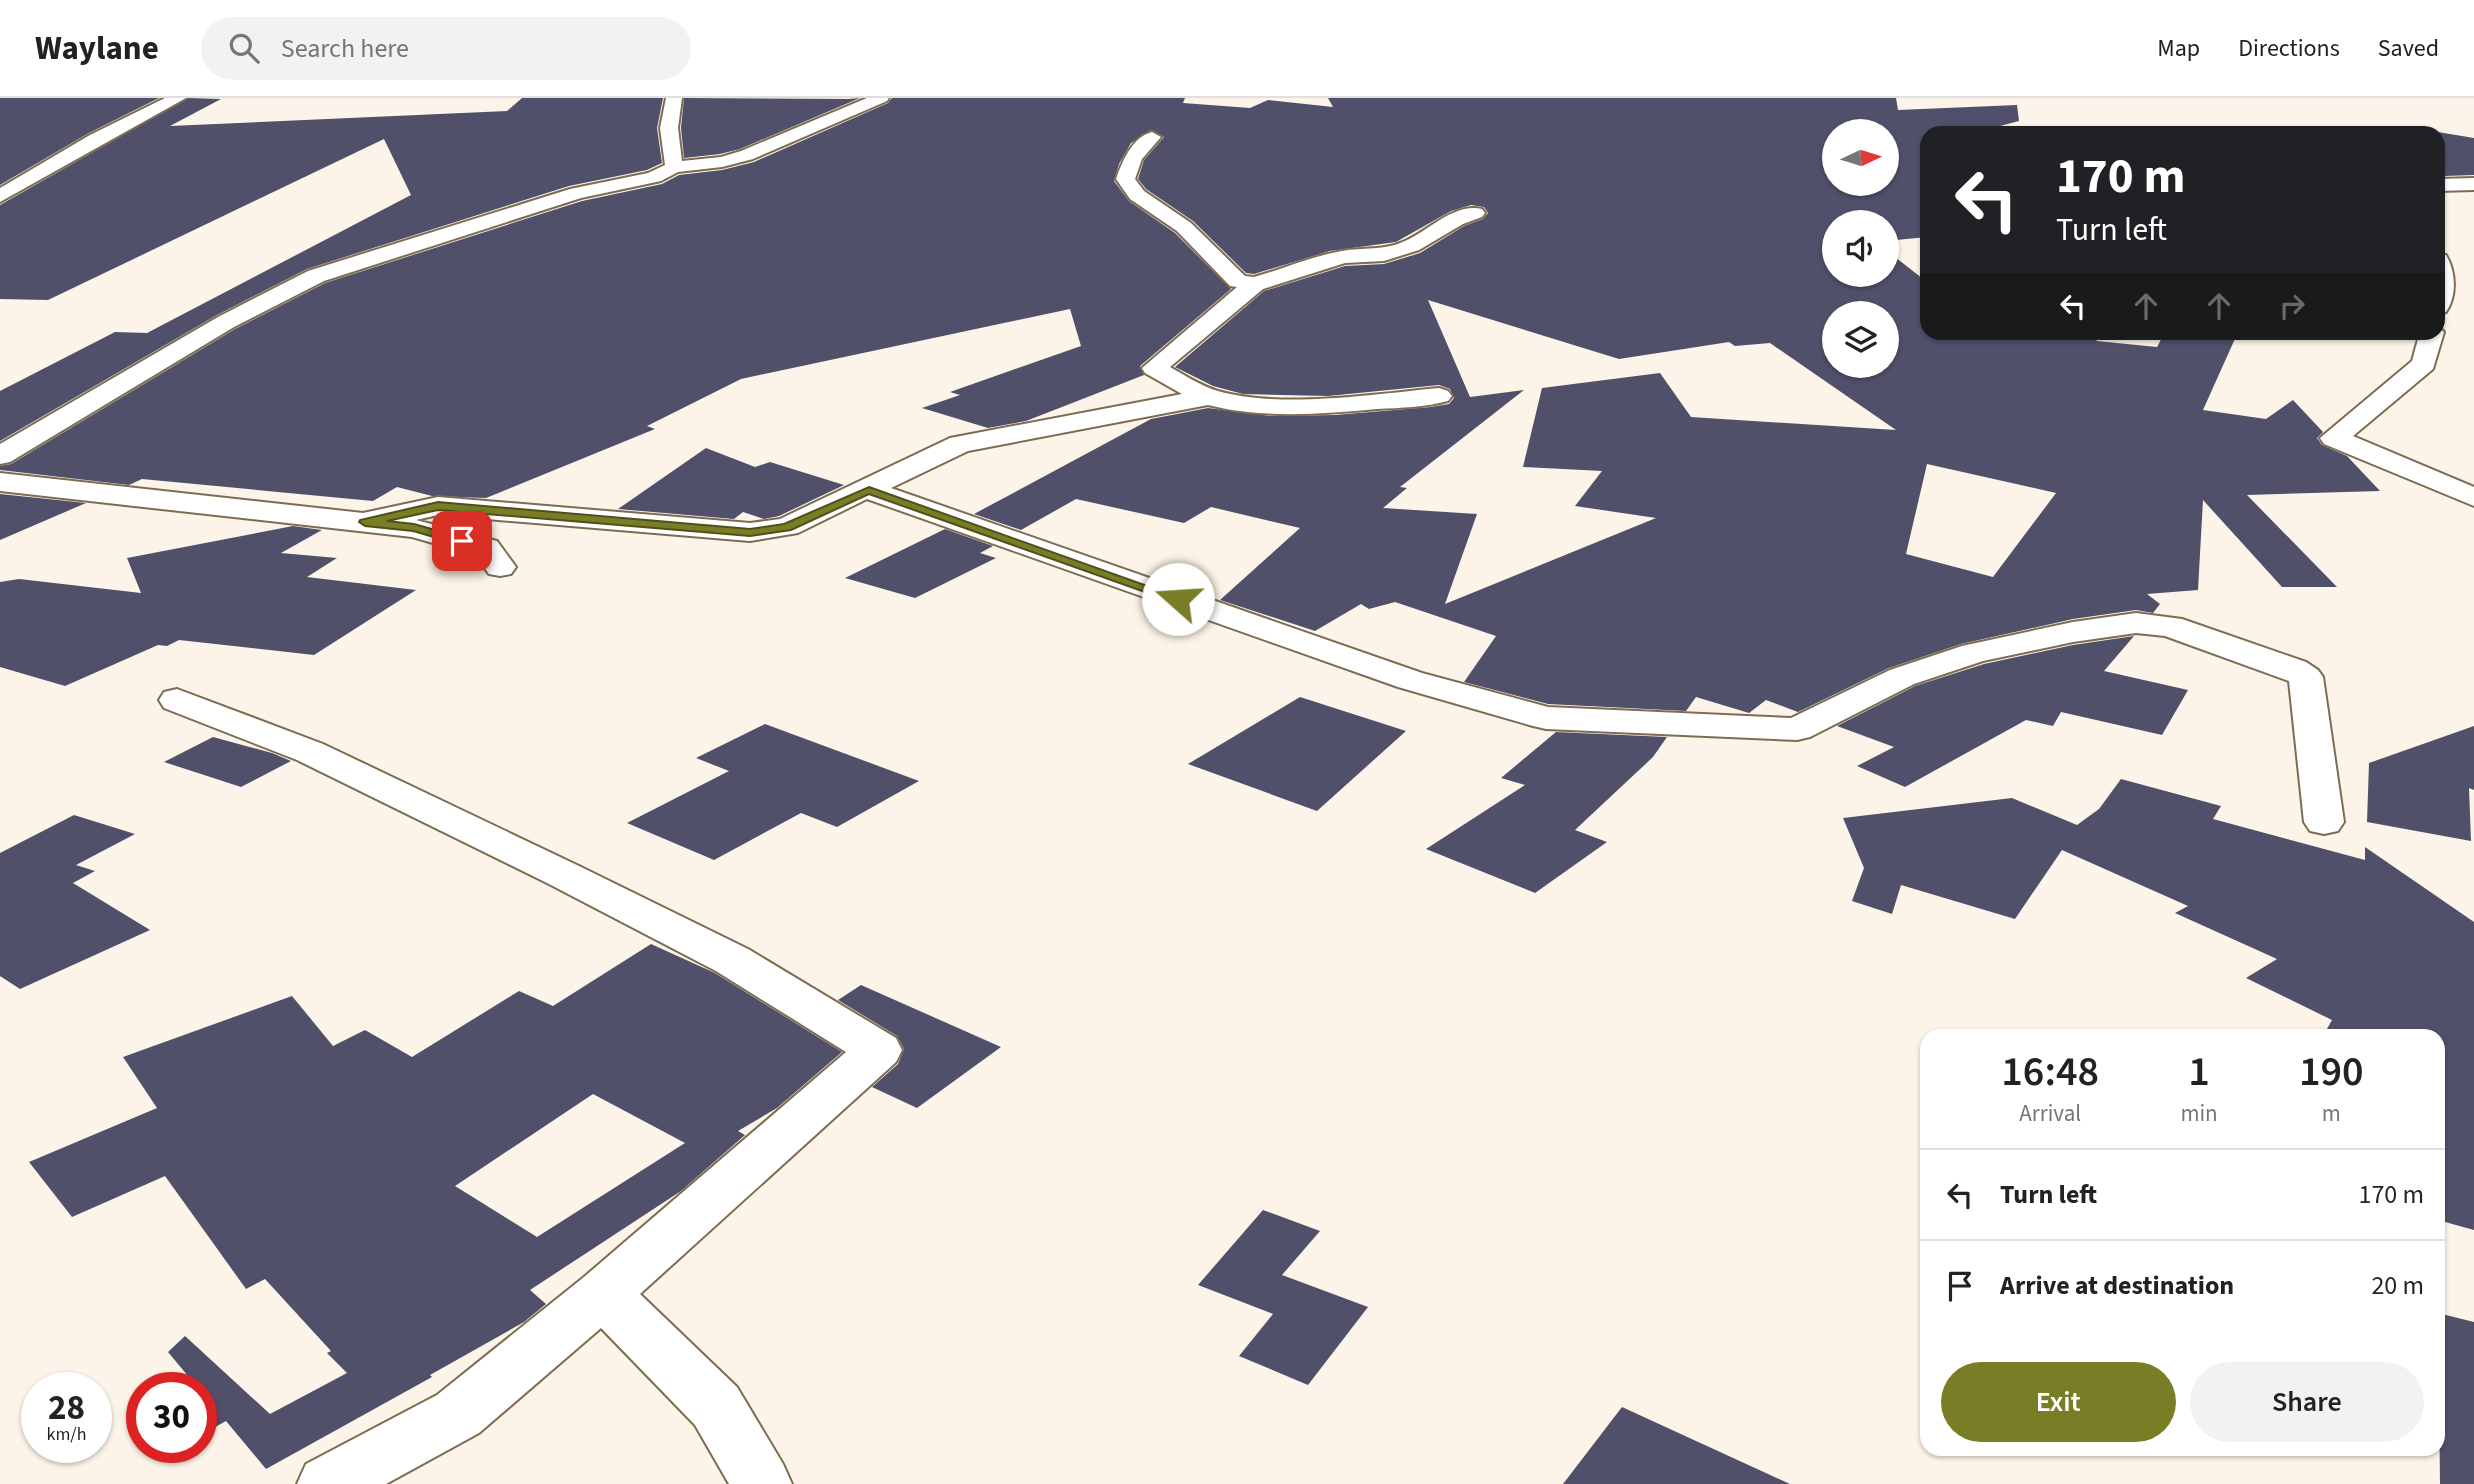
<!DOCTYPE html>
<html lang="en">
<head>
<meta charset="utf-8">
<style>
  :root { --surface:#fff; --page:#f2f2f2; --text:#222; --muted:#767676; --line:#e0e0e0; --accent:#787d26 }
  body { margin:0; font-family:"Source Sans 3",sans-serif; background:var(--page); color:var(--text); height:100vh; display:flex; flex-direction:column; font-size:26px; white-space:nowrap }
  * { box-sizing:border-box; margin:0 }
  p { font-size:23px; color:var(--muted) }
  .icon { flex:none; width:38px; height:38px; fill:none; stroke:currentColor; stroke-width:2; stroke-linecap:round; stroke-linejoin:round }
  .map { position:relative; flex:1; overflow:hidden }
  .side { position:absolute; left:1920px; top:931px; width:525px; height:427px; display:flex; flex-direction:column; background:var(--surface); border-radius:21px; box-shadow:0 2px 5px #0004 }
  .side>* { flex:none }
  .top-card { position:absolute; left:1920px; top:28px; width:525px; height:214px; border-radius:21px; box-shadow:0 2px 5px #0004; background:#202124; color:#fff; overflow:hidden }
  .needle { width:46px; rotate:86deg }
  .tools { position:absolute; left:1822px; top:21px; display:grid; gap:14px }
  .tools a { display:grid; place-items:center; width:77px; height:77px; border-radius:50%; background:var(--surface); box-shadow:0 2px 5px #0004; font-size:35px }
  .speed { position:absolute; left:21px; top:1274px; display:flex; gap:14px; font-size:35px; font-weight:700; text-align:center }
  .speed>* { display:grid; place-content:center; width:91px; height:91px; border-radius:50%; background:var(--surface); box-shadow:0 2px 5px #0004; line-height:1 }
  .speed small { font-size:18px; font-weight:400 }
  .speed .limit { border:10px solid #d22; background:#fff; color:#111 }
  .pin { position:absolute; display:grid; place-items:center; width:60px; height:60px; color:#fff; margin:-30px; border-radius:14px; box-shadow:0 4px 10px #0006 }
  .me { position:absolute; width:77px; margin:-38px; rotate:289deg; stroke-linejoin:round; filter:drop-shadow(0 0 5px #0008) }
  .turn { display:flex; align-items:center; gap:24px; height:147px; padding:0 21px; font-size:32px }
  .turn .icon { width:91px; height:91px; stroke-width:2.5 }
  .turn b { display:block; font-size:49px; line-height:60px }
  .lanes { display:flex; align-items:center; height:66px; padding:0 21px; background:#0003; justify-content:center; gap:35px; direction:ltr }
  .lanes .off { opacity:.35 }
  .eta { display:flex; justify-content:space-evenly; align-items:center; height:119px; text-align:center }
  .eta b { font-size:42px; font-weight:600; line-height:49px }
  .button { display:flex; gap:14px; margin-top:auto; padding:14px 21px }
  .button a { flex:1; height:80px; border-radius:42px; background:var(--accent); color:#fff; font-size:28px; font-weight:600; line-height:80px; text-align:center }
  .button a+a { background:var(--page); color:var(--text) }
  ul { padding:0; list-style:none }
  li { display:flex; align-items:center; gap:21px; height:91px; padding:0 21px; border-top:2px solid var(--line) }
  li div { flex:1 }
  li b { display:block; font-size:26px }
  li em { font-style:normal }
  header { display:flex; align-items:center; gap:42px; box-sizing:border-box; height:98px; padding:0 35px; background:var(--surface); border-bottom:2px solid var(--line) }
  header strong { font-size:33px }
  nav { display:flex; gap:38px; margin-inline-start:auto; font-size:24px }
  .search { width:490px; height:63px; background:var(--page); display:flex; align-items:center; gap:18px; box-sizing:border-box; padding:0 24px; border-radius:38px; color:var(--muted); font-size:26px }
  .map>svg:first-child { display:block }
  .building { fill:#51506b; fill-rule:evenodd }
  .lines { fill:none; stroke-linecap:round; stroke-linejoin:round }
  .minor-casing { stroke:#7e6c52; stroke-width:4 }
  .minor { fill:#fff; fill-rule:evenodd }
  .route { fill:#787d26; stroke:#4e5119; stroke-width:2 }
</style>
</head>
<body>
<header>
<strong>Waylane</strong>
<div class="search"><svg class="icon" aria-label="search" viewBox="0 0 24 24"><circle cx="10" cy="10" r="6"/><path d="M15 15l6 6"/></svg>Search here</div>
<nav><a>Map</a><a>Directions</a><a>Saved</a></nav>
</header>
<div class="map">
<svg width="2474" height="1386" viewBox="0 0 2474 1386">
  <rect width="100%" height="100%" fill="#fcf4e8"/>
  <path class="building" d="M 0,0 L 159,0 L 89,35 L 0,87 Z
    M 188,0 L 221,1 L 170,28 L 507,13 L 522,0 L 663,0 L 657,30 L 662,65 L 647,72 L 569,88 L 307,171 L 217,217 L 0,343 L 0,293 L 115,234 L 147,235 L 411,97 L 384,41 L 48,202 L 0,201 L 0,107 Z
    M 684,0 L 848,1 L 860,0 L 740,51 L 720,56 L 684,60 L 681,30 Z
    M 892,0 L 1185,0 L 1183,5 L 1250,10 L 1268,2 L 1333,9 L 1328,0 L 1896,0 L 1898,12 L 2017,7 L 2019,23 L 1974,35 L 1927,35 L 1927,139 L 1886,143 L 1886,124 L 1834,124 L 1834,177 L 1886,177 L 1886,152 L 1927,184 L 1927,234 L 2089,234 L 2097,243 L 2157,249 L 2165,234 L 2238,234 L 2203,312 L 2266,321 L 2293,302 L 2323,334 L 2317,340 L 2322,347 L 2347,358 L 2380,393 L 2247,397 L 2337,489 L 2282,489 L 2203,402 L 2198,492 L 2147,496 L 2160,506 L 2153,515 L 2136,512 L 2073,521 L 1961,546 L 1889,570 L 1798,614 L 1766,602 L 1749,615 L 1696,599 L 1686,613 L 1548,606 L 1464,584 L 1496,538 L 1395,504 L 1369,511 L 1361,506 L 1315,533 L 1220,502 L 1300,430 L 1211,409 L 1184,425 L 1076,401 L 1021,432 L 974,416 L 1151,321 L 1208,310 L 1271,318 L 1335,317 L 1431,309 L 1449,306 L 1454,300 L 1450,291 L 1439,287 L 1328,298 L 1243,296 L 1213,288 L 1175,269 L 1264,193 L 1345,168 L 1384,166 L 1420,155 L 1464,128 L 1483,121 L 1488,115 L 1484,109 L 1471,107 L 1451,113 L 1396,144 L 1330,153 L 1254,176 L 1246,175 L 1193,123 L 1146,91 L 1138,81 L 1144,62 L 1164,39 L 1151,32 L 1131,45 L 1119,66 L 1114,83 L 1129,103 L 1175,135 L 1231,191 L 1140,268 L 1144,277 L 1026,323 L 988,330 L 922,310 L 960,297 L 950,294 L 1081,248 L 1070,211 L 741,281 L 647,328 L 655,331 L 486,400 L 432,398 L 397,389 L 373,403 L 142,381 L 129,387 L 0,372 L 0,368 L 11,366 L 235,231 L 325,185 L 582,103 L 662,86 L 679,77 L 722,72 L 754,64 L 888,5 ZM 1834,33 L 1886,33 L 1886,86 L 1834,86 ZM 1428,202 L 1619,261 L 1729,244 L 1735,248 L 1770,245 L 1896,332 L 1691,319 L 1660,275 L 1542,290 L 1523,369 L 1602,373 L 1575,408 L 1656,420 L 1445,506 L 1477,416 L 1383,410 L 1407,390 L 1400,389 L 1524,292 L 1470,299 ZM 1834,215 L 1886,215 L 1886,268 L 1834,268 ZM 1927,366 L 2056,395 L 1993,479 L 1906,456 Z
    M 2438,34 L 2474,40 L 2474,77 L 2445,78 L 2438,75 Z
    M 706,350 L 755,369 L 770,364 L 844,387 L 779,418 L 764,421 L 743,414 L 734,421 L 618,411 Z
    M 0,396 L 86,405 L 0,442 Z
    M 293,428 L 322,432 L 281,455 L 337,460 L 307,479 L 416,492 L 314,557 L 179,542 L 167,548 L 158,547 L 65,588 L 0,569 L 0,484 L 19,481 L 141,495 L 127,460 Z
    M 945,431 L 993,448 L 980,455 L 996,460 L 915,500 L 845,480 Z
    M 2134,538 L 2104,573 L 2188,592 L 2162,637 L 2061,614 L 2053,628 L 2026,622 L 1905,689 L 1857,668 L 1894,649 L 1837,628 L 1915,588 L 1984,566 L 2073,547 Z
    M 1300,599 L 1406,633 L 1317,713 L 1188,666 Z
    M 765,626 L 919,683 L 837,729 L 801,715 L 714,762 L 627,725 L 729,673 L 696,660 Z
    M 2474,628 L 2474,692 L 2469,690 L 2471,743 L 2367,724 L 2369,665 Z
    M 1556,634 L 1667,639 L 1653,659 L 1575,732 L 1607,744 L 1535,795 L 1426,751 L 1525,687 L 1501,680 Z
    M 213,639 L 272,655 L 291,663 L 241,689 L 164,664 Z
    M 2121,681 L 2221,708 L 2213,721 L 2365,762 L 2365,749 L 2474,824 L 2474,1132 L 2438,1122 L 2438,938 L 2323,938 L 2332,922 L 2246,880 L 2277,861 L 2175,815 L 2188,808 L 2062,752 L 2015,821 L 1901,787 L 1892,816 L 1852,803 L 1864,770 L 1843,720 L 2012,700 L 2077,727 L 2099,711 Z
    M 74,717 L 135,736 L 76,767 L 95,773 L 73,785 L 150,832 L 20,891 L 0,878 L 0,755 Z
    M 651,846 L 715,875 L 842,954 L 777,1010 L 738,1033 L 745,1037 L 681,1093 L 530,1192 L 546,1206 L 524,1224 L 430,1277 L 432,1279 L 266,1371 L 226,1323 L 201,1337 L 201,1290 L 198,1290 L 168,1254 L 185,1238 L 270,1316 L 347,1275 L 327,1255 L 331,1253 L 265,1181 L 246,1191 L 165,1078 L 72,1119 L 29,1064 L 157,1010 L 123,959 L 292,898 L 333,948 L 365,932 L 412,959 L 519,893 L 553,908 ZM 593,996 L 685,1045 L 537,1139 L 455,1088 Z
    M 861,887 L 1001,949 L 917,1010 L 872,989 L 898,966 L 904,951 L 897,938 L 838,902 Z
    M 1263,1112 L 1320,1133 L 1282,1177 L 1368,1209 L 1308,1287 L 1239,1258 L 1273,1216 L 1198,1187 Z
    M 2438,1215 L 2474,1224 L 2474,1386 L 2440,1386 Z
    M 1622,1309 L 1790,1386 L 1563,1386 Z"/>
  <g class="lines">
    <g class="minor-casing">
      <path id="minor" d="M 165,0 L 186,0 L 0,104 L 0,90 L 90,37 Z
        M 666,0 L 682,0 L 678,30 L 682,63 L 721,59 L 741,53 L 867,0 L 889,0 L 887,3 L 753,61 L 722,69 L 678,74 L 661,83 L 581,100 L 324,183 L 234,229 L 10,364 L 0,366 L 0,346 L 218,219 L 308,173 L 570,91 L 648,75 L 665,67 L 660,30 Z
        M 1152,34 L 1161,39 L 1142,61 L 1135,81 L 1144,93 L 1191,125 L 1245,178 L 1254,179 C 1283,171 1312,158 1342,153 C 1363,149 1384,153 1405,143 C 1428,133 1455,104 1482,111 L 1485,115 L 1482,119 L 1463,126 L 1419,152 L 1384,163 L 1345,165 L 1263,191 L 1170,269 C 1186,278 1201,288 1218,293 C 1280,311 1375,296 1439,290 L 1448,293 L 1452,298 L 1448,303 C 1425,309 1401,310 1377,311 C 1322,316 1263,321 1208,307 L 968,353 L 891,390 L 1422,575 L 1548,609 L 1791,620 L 1890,572 L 1962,548 L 2073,524 L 2136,515 L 2182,521 L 2306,564 L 2318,572 L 2323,579 L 2344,724 L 2338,733 L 2324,736 L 2310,733 L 2304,724 L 2289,583 L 2165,538 L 2136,535 L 2073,544 L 1983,563 L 1914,586 L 1810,639 L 1797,642 L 1546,631 L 1533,628 L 1398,589 L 867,401 L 798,435 L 750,443 L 438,417 L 416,422 L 497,443 L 516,469 L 511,476 L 500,478 L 489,476 L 475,457 L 412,439 L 0,393 L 0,375 L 363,415 L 438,399 L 750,425 L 780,421 L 950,340 L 1182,296 L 1145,275 L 1142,270 L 1237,189 L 1230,188 L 1177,133 L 1130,101 L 1116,81 C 1122,64 1132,39 1152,34 Z
        M 2474,80 L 2474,92 L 2438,93 L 2438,81 Z
        M 2438,156 L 2446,157 C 2456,174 2457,198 2446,214 L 2438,216 Z
        M 2438,228 L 2444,234 L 2433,271 L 2353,338 L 2474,389 L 2474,408 L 2324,346 L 2320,340 L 2412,263 L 2420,234 L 2438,234 Z
        M 177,591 L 323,646 L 579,768 L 748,851 L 896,940 L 902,952 L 896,964 L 640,1196 L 737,1289 L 783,1366 L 792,1386 L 729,1386 L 695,1327 L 601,1230 L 479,1335 L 386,1386 L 297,1386 L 306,1366 L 437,1297 L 584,1179 L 846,954 L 716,873 L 549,786 L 297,662 L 164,610 L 159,602 L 164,594 Z"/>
    </g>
    <use href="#minor" class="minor"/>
  </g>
  <path class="route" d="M 869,389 L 1184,501 L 1178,505 L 1173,504 L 869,396 L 791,432 L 750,438 L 438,412 L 387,423 L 414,426 L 467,441 L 467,446 L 462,447 L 413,433 L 365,428 L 359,424 L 360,422 L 438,404 L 750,431 L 784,426 Z"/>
</svg>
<div class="tools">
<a><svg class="needle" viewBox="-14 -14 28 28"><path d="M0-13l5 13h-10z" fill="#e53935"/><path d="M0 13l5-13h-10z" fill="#767676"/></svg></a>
<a><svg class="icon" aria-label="sound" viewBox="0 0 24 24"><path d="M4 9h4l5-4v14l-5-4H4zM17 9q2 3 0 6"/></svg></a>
<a><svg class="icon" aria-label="layers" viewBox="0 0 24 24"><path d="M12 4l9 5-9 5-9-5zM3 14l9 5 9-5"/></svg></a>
</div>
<div class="speed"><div>28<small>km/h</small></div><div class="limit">30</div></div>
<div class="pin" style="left:462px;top:443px;background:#d93025"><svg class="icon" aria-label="arrive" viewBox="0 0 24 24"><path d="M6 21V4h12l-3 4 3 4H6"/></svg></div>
<svg class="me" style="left:1178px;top:501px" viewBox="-20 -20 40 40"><circle r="19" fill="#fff"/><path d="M0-13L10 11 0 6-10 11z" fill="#787d26"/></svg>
<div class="top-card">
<div class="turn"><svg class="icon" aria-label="left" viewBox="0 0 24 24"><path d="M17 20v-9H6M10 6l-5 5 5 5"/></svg><div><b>170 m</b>Turn left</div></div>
<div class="lanes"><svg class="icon" aria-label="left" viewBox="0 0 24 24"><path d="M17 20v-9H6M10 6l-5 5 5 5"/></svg><svg class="icon off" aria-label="ahead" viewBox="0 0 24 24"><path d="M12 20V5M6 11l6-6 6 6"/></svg><svg class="icon off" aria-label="ahead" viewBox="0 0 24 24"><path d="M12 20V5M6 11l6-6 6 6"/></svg><svg class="icon off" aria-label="right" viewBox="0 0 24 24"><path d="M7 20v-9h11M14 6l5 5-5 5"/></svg></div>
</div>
<section class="side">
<div class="eta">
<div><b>16:48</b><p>Arrival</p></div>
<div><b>1</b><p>min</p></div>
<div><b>190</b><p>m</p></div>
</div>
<ul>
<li><svg class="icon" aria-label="left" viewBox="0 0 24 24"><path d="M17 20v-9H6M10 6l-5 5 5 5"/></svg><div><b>Turn left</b></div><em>170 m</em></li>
<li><svg class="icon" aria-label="arrive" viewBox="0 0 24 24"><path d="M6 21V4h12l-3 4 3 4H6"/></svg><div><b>Arrive at destination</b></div><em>20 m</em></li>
</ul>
<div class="button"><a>Exit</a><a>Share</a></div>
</section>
</div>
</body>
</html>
